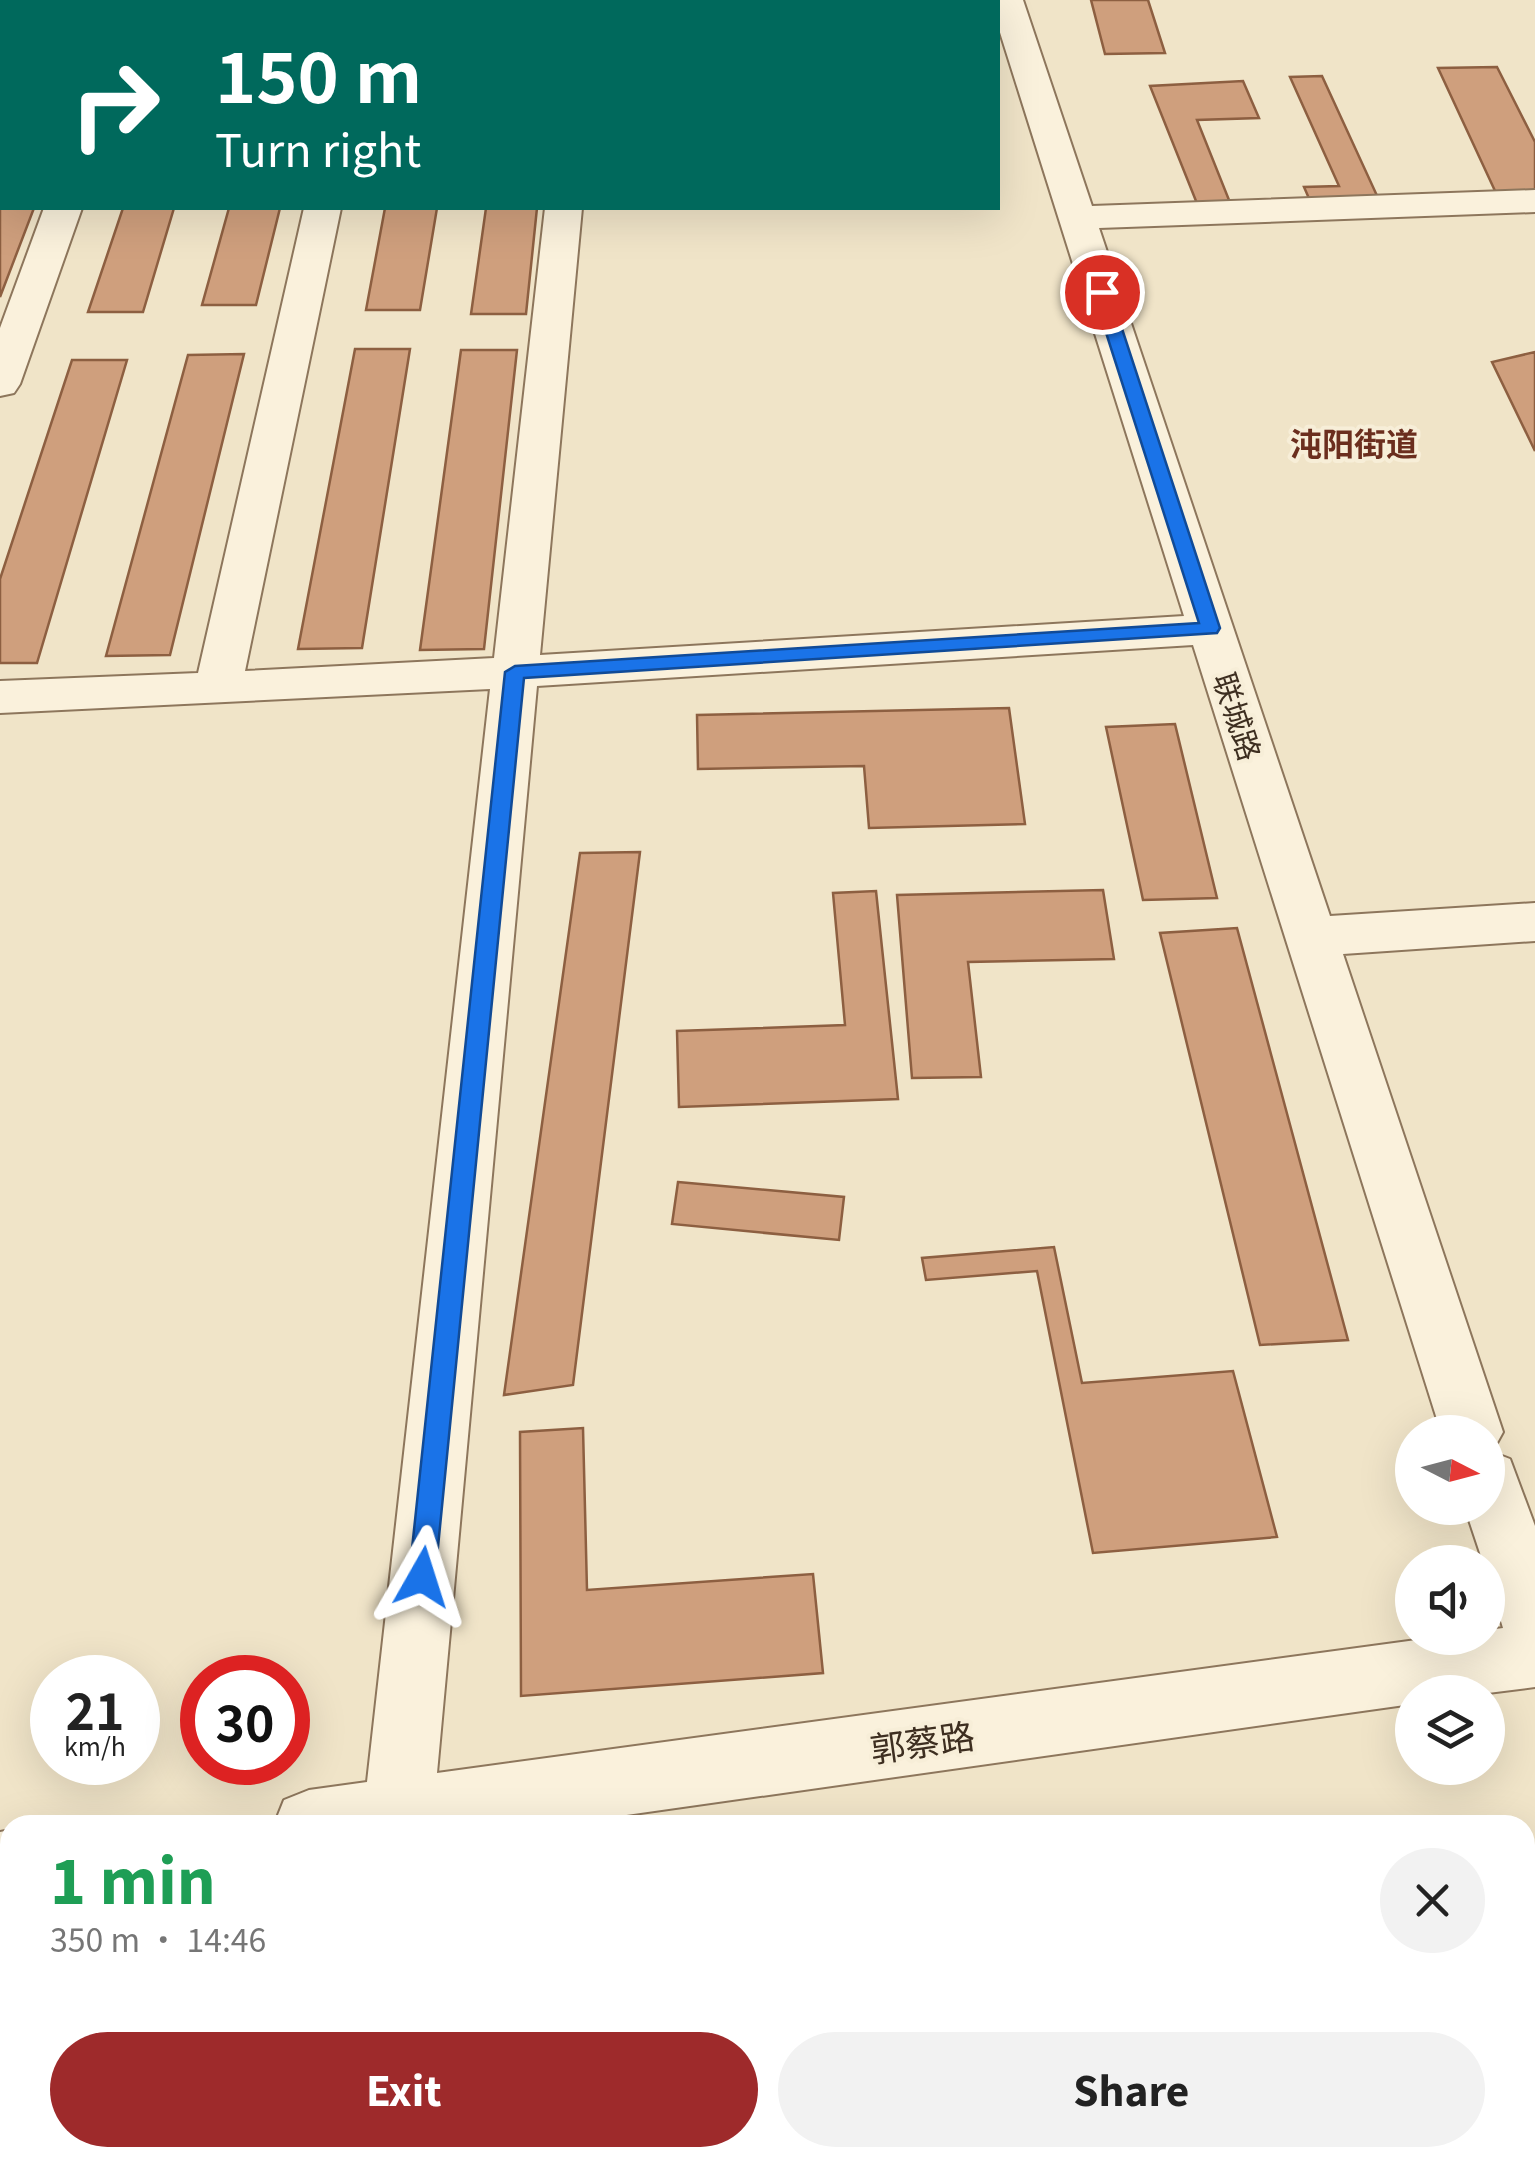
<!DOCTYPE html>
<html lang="en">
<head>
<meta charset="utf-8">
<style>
  :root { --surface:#fff; --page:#f2f2f2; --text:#222; --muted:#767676; --accent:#9e2a2b }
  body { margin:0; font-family:Georgia,"Noto Sans SC",serif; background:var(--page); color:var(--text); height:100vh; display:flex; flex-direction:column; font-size:38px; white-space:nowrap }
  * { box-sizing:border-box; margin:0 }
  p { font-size:32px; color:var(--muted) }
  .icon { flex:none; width:55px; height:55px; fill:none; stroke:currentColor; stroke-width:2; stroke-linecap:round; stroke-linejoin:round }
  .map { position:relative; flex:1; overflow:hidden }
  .sheet { position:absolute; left:0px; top:1815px; width:1535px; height:352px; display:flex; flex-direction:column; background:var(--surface); border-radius:30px 30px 0 0; box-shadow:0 10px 40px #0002 }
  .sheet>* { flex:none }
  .guide { position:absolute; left:0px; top:0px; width:1000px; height:210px; box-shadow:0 10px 40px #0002; background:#00695c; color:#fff; overflow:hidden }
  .needle { width:65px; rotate:96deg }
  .tools { position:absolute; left:1395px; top:1415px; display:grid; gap:20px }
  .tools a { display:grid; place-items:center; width:110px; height:110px; border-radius:50%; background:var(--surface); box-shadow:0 10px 40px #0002; font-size:50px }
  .speed { position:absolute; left:30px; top:1655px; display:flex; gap:20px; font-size:50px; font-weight:700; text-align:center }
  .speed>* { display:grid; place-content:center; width:130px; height:130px; border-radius:50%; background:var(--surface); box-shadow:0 10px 40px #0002; line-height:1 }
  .speed small { font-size:25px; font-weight:400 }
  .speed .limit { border:15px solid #d22; background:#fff; color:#111 }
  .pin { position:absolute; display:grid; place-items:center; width:85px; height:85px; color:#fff; margin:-42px; border:5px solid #fff; border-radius:50%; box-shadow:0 2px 10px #0007 }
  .me { position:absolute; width:110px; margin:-55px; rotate:6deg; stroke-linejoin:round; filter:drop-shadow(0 0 8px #0008) }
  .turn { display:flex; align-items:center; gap:35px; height:210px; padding:0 50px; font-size:45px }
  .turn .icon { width:130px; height:130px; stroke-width:2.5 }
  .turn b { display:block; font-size:70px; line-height:85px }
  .round { display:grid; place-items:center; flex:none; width:105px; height:105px; border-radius:52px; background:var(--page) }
  .summary { display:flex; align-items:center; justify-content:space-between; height:170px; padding:0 50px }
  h1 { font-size:60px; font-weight:800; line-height:75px; color:#1e9e55 }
  .button { display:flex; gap:20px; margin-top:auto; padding:20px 50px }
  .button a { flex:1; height:115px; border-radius:60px; background:var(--accent); color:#fff; font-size:40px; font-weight:800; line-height:115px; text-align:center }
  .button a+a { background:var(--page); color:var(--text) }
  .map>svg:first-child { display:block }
  .building { fill:#cf9f7d; stroke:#8d5f41; stroke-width:2.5 }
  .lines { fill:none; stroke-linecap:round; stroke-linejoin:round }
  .minor-casing { stroke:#8d765c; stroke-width:4 }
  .minor { fill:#faf1dc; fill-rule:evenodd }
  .route { fill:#1a73e8; stroke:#114b97; stroke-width:2.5 }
  .labels { text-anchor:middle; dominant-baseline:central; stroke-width:8; stroke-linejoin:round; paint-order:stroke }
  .street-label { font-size:30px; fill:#3d2e20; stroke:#f7eed8 }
  .far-district-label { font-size:32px; font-weight:bold; fill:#6b2e1e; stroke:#f7eed8 }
  .near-street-label { font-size:35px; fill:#3d2e20; stroke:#f7eed8 }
</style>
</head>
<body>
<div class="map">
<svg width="1535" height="2166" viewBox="0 0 1535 2166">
  <rect width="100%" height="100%" fill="#f0e4c8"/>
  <path class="building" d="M 1091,0 L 1148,0 L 1165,53 L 1105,54 Z
    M 1497,67 L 1535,142 L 1535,192 L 1496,193 L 1438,68 Z
    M 1322,76 L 1379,200 L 1311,203 L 1304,187 L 1339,186 L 1290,77 Z
    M 1243,81 L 1259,118 L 1197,120 L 1231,205 L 1198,206 L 1150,86 Z
    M 0,200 L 2,208 L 34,208 L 0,297 Z
    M 123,208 L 174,208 L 143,312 L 88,312 Z
    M 229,208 L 280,208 L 256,305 L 202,305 Z
    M 385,208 L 437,208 L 420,310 L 366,310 Z
    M 486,208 L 537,208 L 526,314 L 471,314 Z
    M 355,349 L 410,349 L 362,648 L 298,649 Z
    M 461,350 L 517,350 L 484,649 L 420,650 Z
    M 1535,352 L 1535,451 L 1492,362 Z
    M 244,354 L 170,655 L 106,656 L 188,355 Z
    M 72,360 L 127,360 L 37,663 L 0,663 L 0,579 Z
    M 1009,708 L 1025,824 L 869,828 L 864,766 L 698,769 L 697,715 Z
    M 1175,724 L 1217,898 L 1143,900 L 1106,727 Z
    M 640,852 L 573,1385 L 504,1395 L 580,853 Z
    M 1103,890 L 1114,959 L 968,962 L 981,1077 L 912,1078 L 897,895 Z
    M 876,891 L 898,1099 L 679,1107 L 677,1031 L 845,1025 L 833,893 Z
    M 1237,928 L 1348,1340 L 1260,1345 L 1160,933 Z
    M 678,1182 L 844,1197 L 839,1240 L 672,1224 Z
    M 1054,1247 L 1082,1383 L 1233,1371 L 1277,1537 L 1093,1553 L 1037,1271 L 926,1280 L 922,1258 Z
    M 583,1428 L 587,1590 L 813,1574 L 823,1673 L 521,1696 L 520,1432 Z
    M 1525,1908 L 1535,1914 L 1535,1931 L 1525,1953 Z
    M 181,2158 L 183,2166 L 120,2166 Z
    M 1398,2158 L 1448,2158 L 1451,2166 L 1400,2166 Z"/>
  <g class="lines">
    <g class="minor-casing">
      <path id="minor" d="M 567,0 L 601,0 L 601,2 L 568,2 Z
        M 989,0 L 1023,0 L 1092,206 L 1535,190 L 1535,212 L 1099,228 L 1330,916 L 1535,903 L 1535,941 L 1343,954 L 1503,1432 L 1492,1452 L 1510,1459 L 1535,1526 L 1535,1687 L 1488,1693 L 1412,1692 L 1412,1704 L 556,1825 L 274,1825 L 284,1800 L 309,1790 L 367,1782 L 490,689 L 0,713 L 0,681 L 198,673 L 304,208 L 341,208 L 245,671 L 494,658 L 545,208 L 582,208 L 540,655 L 1184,616 L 998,26 L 998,2 ZM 1193,645 L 1441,1432 L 1488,1432 L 1488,1508 L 1465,1508 L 1483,1562 L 1488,1562 L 1488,1578 L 1503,1628 L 1488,1630 L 1488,1638 L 1431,1638 L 437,1773 L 537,686 Z
        M 44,208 L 82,208 L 20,384 L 14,393 L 0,396 L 0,328 Z
        M 10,1830 L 10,1900 L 0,1902 L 0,1832 Z"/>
    </g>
    <use href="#minor" class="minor"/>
  </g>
  <path class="route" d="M 1096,289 L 1110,292 L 1220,628 L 1217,633 L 524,678 L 435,1577 L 431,1586 L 422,1589 L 413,1586 L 409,1577 L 505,672 L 515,666 L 1199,623 L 1093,292 Z"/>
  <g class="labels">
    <g class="street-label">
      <text transform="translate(1239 716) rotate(72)">联城路</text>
    </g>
    <g class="far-district-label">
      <text x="1354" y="442">沌阳街道</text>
    </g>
    <g class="near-street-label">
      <text transform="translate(922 1740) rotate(-8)">郭蔡路</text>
    </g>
  </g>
</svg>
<div class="tools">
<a><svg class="needle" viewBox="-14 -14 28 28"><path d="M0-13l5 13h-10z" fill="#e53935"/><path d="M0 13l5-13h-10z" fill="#767676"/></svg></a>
<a><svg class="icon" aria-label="sound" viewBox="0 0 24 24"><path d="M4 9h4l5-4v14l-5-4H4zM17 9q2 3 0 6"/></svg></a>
<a><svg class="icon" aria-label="layers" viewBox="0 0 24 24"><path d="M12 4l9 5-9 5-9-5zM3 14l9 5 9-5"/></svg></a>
</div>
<div class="speed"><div>21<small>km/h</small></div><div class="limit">30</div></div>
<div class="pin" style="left:1102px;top:292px;background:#d93025"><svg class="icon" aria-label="arrive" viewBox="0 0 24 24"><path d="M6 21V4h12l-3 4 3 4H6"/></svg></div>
<svg class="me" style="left:422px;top:1577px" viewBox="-20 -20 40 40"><path d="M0-17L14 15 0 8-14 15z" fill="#1a73e8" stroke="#fff" stroke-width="4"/></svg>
<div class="guide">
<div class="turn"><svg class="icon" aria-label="right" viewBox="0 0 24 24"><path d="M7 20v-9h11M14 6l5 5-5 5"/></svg><div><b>150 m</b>Turn right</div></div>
</div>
<section class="sheet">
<div class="summary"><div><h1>1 min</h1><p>350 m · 14:46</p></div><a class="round"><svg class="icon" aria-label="close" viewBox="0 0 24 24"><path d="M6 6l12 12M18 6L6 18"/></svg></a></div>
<div class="button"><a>Exit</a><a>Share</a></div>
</section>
</div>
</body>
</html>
